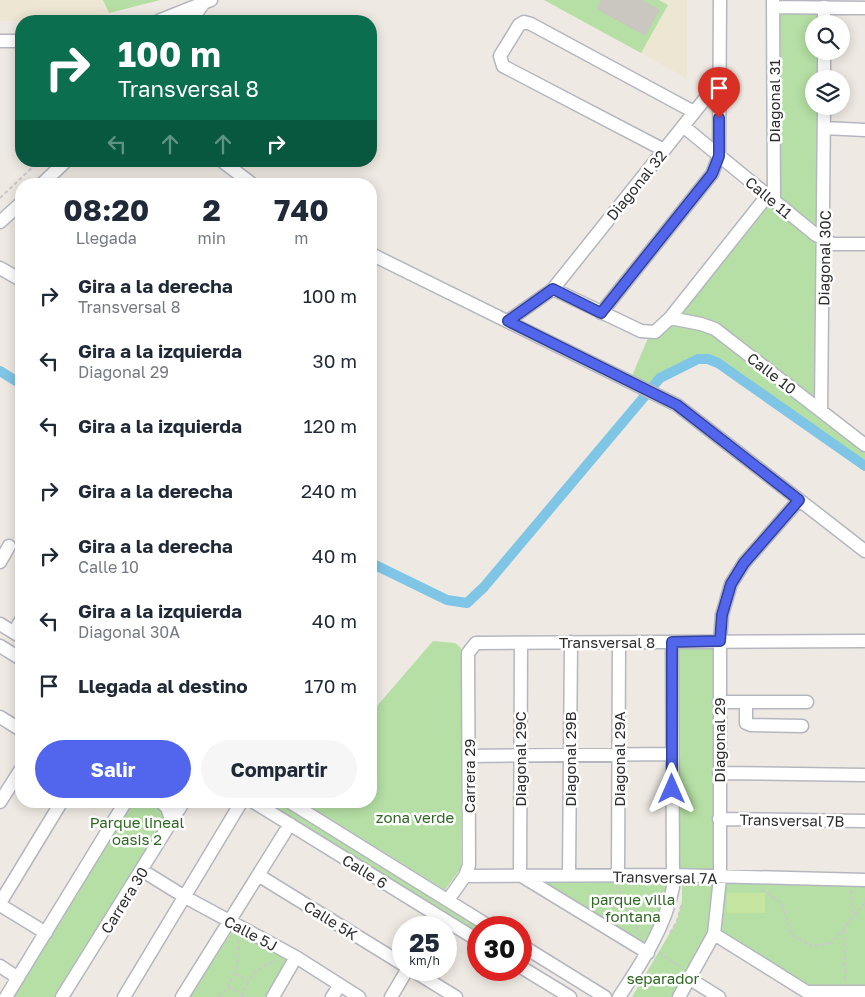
<!DOCTYPE html>
<html lang="es">
<head>
<meta charset="utf-8">
<style>
  :root { --surface:#fff; --page:#f6f6f7; --text:#1f2937; --muted:#747a83; --accent:#5166ec }
  body { margin:0; font-family:"Golos Text",sans-serif; background:var(--page); color:var(--text); height:100vh; display:flex; flex-direction:column; font-size:19px; white-space:nowrap }
  * { box-sizing:border-box; margin:0 }
  p { font-size:16px; color:var(--muted) }
  .icon { flex:none; width:28px; height:28px; fill:none; stroke:currentColor; stroke-width:2; stroke-linecap:round; stroke-linejoin:round }
  .map { position:relative; flex:1; overflow:hidden }
  .details { position:absolute; left:15px; top:178px; width:362px; height:630px; display:flex; flex-direction:column; background:var(--surface); border-radius:20px; box-shadow:0 2px 12px #0003 }
  .details>* { flex:none }
  .guide { position:absolute; left:15px; top:15px; width:362px; height:152px; border-radius:20px; box-shadow:0 2px 12px #0003; background:#0b6e4f; color:#fff; overflow:hidden }
  .controls { position:absolute; left:805px; top:15px; display:grid; gap:10px }
  .controls a { display:grid; place-items:center; width:45px; height:45px; border-radius:50%; background:var(--surface); box-shadow:0 2px 12px #0003; font-size:25px }
  .speed { position:absolute; left:392px; top:916px; display:flex; gap:10px; font-size:25px; font-weight:700; text-align:center }
  .speed>* { display:grid; place-content:center; width:65px; height:65px; border-radius:50%; background:var(--surface); box-shadow:0 2px 12px #0003; line-height:1 }
  .speed small { font-size:12px; font-weight:400 }
  .speed .limit { border:8px solid #d22; background:#fff; color:#111 }
  .pin { position:absolute; display:grid; place-items:center; width:42px; height:42px; color:#fff; margin:-51px -21px; border-radius:50% 50% 50% 0; rotate:-45deg; box-shadow:0 0 5px #0007 }
  .pin .icon { rotate:45deg }
  .me { position:absolute; width:55px; margin:-28px; rotate:0deg; stroke-linejoin:round; filter:drop-shadow(0 0 4px #0008) }
  .turn { display:flex; align-items:center; gap:18px; height:105px; padding:0 20px; font-size:22px }
  .turn .icon { width:65px; height:65px; stroke-width:2.5 }
  .turn b { display:block; font-size:35px; line-height:42px }
  .lanes { display:flex; align-items:center; height:48px; padding:0 20px; background:#0003; justify-content:center; gap:25px; direction:ltr }
  .lanes .off { opacity:.35 }
  .eta { display:flex; justify-content:space-evenly; align-items:center; height:85px; text-align:center }
  .eta b { font-size:30px; font-weight:700; line-height:35px }
  .cta { display:flex; gap:10px; margin-top:auto; padding:10px 20px }
  .cta a { flex:1; height:58px; border-radius:30px; background:var(--accent); color:#fff; font-size:20px; font-weight:700; line-height:58px; text-align:center }
  .cta a+a { background:var(--page); color:var(--text) }
  ul { padding:0; list-style:none }
  li { display:flex; align-items:center; gap:15px; height:65px; padding:0 20px }
  li div { flex:1 }
  li b { display:block; font-size:19px }
  li em { font-style:normal }
  .map>svg:first-child { display:block }
  .education { fill:#ede6d3 }
  .green { fill:#b5dfa4 }
  .pitch { fill:#c5e5a0 }
  .lines { fill:none; stroke-linecap:round; stroke-linejoin:round }
  .canal { stroke:#7fc5e6; stroke-width:10 }
  .building { fill:#cac7c0; stroke:#c9c5bb }
  .minor-casing { stroke:#b5b7c0; stroke-width:15 }
  .path { stroke:#c9c9c9; stroke-width:2; stroke-dasharray:4 2.5; stroke-linecap:butt }
  .minor { stroke:#fff; stroke-width:12 }
  .route-casing { stroke:#354299; stroke-width:12 }
  .route { stroke:#5166ec; stroke-width:9 }
  .labels { text-anchor:middle; dominant-baseline:central; stroke-width:5; stroke-linejoin:round; paint-order:stroke }
  .street-label { font-size:15px; fill:#2e2e2e; stroke:#fff }
  .park-label { font-size:15px; fill:#2d6722; stroke:#fff }
</style>
</head>
<body>
<div class="map">
<svg width="865" height="997" viewBox="0 0 865 997">
  <rect width="100%" height="100%" fill="#eee9e2"/>
  <path class="education" d="M 0,0 L 160,0 L 87,18 L 30,21 L 0,21 Z
    M 545,0 L 687,0 L 687,80 L 686,78 Z"/>
  <path class="green" d="M 103,0 L 160,0 L 109,13 Z
    M 544,0 L 601,0 L 597,9 L 645,35 L 659,10 L 641,0 L 659,0 L 668,5 L 641,53 Z
    M 773,7 L 824,7 L 824,24 L 814,24 L 814,51 L 824,51 L 824,79 L 814,79 L 814,106 L 824,106 L 821,411 L 715,329 L 670,318 L 767,196 L 774,201 Z
    M 670,325 L 693,327 L 717,335 L 865,450 L 865,464 C 828,437 790,412 751,387 C 735,376 721,358 699,358 C 683,357 661,374 650,385 L 632,376 L 648,338 Z
    M 433,641 L 455,643 L 461,648 L 461,868 L 445,890 L 301,801 L 371,801 L 371,713 Z
    M 720,641 L 718,875 L 674,874 L 672,642 Z
    M 128,801 L 156,801 L 169,822 L 58,997 L 12,997 Z
    M 246,801 L 288,801 L 492,927 L 479,928 L 479,941 Z
    M 723,879 L 865,883 L 865,989 L 812,990 L 716,932 Z
    M 539,881 L 667,881 L 666,897 L 645,946 Z
    M 682,882 L 714,882 L 710,929 L 672,997 L 632,997 L 677,921 L 682,901 Z
    M 235,927 L 289,959 L 265,997 L 189,997 Z"/>
  <path class="pitch" d="M 727,893 L 765,893 L 765,913 L 727,913 Z"/>
  <g class="lines">
    <path class="canal" d="M 0,371 L 21,384
      M 371,563 L 447,600 L 467,603 L 484,587 L 660,378 L 698,359 L 708,359 L 718,363 L 865,466"/>
  </g>
  <path class="building" d="M 601,0 L 641,0 L 659,10 L 645,35 L 597,9 Z"/>
  <g class="lines">
    <g class="minor-casing">
      <path id="minor" d="M 773,0 L 774,202
        M 773,7 L 865,8
        M 824,7 L 824,24
        M 158,21 L 211,0
        M 191,21 L 203,4
        M 0,41 L 21,41
        M 824,51 L 824,79
        M 683,126 L 816,235 L 833,244 L 865,244
        M 824,128 L 865,130
        M 664,150 L 503,66 L 500,56 L 519,25 L 524,22 L 531,24 L 694,112
        M 222,161 L 252,184
        M 42,184 L 66,161
        M 0,222 L 21,203
        M 371,254 L 677,405 L 865,551
        M 0,268 L 21,280
        M 553,289 L 641,331 L 655,332 L 670,318 L 767,196
        M 601,313 L 712,174 L 719,156 L 720,0
        M 670,318 L 701,324 L 715,329 L 865,445
        M 508,321 L 553,289 L 720,80
        M 821,411 L 824,106
        M 0,562 L 9,546
        M 0,624 L 21,637
        M 14,632 L 21,620
        M 521,643 L 520,875 L 648,953
        M 0,646 L 21,659
        M 719,702 L 807,702
        M 746,702 L 746,723 L 751,725 L 802,726
        M 0,717 L 21,730
        M 469,756 L 672,754
        M 719,773 L 865,775
        M 161,801 L 167,808 L 172,821
        M 252,801 L 479,941
        M 288,801 L 492,928
        M 0,802 L 21,769
        M 719,819 L 865,821
        M 143,871 L 185,897 L 296,957 L 359,997
        M 258,875 L 404,965
        M 569,875 L 571,642
        M 618,875 L 619,642
        M 465,876 L 672,875 L 865,880
        M 448,900 L 465,876 L 469,865 L 468,653 L 476,643 L 865,641
        M 0,903 L 62,801
        M 0,905 L 46,933
        M 714,934 L 807,992 L 865,992
        M 521,945 L 605,997
        M 0,966 L 18,978
        M 521,967 L 570,997
        M 412,970 L 456,997
        M 690,979 L 719,997
        M 6,997 L 126,801
        M 62,997 L 184,801
        M 124,997 L 242,801
        M 182,997 L 290,824
        M 273,997 L 296,957
        M 332,997 L 340,985
        M 391,997 L 407,970
        M 619,997 C 642,962 665,928 673,887 L 672,642
        M 679,997 L 714,934 L 720,878 L 720,641 L 722,615 L 731,584 L 744,563 L 799,500"/>
    </g>
    <path class="path" d="M 0,198 L 39,161
      M 616,885 L 640,935
      M 761,889 L 781,903 L 792,935 L 812,946 L 831,943 L 865,903
      M 851,890 L 853,917
      M 621,896 L 633,899 L 637,907 L 635,913 L 630,915
      M 844,930 L 845,982
      M 670,933 L 677,921 L 682,903
      M 659,953 L 682,968
      M 235,974 L 248,981
      M 228,987 L 242,995
      M 219,997 C 235,981 241,961 238,939
      M 242,997 C 246,978 259,965 278,960"/>
    <use href="#minor" class="minor"/>
  </g>
  <g class="lines">
    <g class="route-casing">
      <path id="route" d="M 672,789 L 672,642 L 720,641 L 722,615 L 731,584 L 744,563 L 799,500 L 677,405 L 508,321 L 553,289 L 601,313 L 712,174 L 719,156 L 719,118"/>
    </g>
    <use href="#route" class="route"/>
  </g>
  <g class="labels">
    <g class="street-label">
      <text transform="translate(774 101) rotate(-90)">Diagonal 31</text>
      <text transform="translate(636 185) rotate(-51)">Diagonal 32</text>
      <text transform="translate(769 197) rotate(40)">Calle 11</text>
      <text transform="translate(824 258) rotate(-89)">Diagonal 30C</text>
      <text transform="translate(772 373) rotate(38)">Calle 10</text>
      <text x="607" y="642">Transversal 8</text>
      <text transform="translate(719 740) rotate(-90)">Diagonal 29</text>
      <text transform="translate(520 759) rotate(-90)">Diagonal 29C</text>
      <text transform="translate(570 759) rotate(-90)">Diagonal 29B</text>
      <text transform="translate(619 759) rotate(-90)">Diagonal 29A</text>
      <text transform="translate(469 776) rotate(-90)">Carrera 29</text>
      <text transform="translate(792 820) rotate(1)">Transversal 7B</text>
      <text transform="translate(365 871) rotate(32)">Calle 6</text>
      <text transform="translate(665 877) rotate(1)">Transversal 7A</text>
      <text transform="translate(124 900) rotate(-58)">Carrera 30</text>
      <text transform="translate(331 920) rotate(32)">Calle 5K</text>
      <text transform="translate(251 933) rotate(28)">Calle 5J</text>
    </g>
    <g class="park-label">
      <text x="415" y="817">zona verde</text>
      <text x="137" y="822">Parque lineal<tspan x="137" dy="17">oasis 2</tspan></text>
      <text x="633" y="899">parque villa<tspan x="633" dy="17">fontana</tspan></text>
      <text x="663" y="978">separador</text>
    </g>
  </g>
</svg>
<div class="controls">
<a><svg class="icon" aria-label="search" viewBox="0 0 24 24"><circle cx="10" cy="10" r="6"/><path d="M15 15l6 6"/></svg></a>
<a><svg class="icon" aria-label="layers" viewBox="0 0 24 24"><path d="M12 4l9 5-9 5-9-5zM3 14l9 5 9-5"/></svg></a>
</div>
<div class="speed"><div>25<small>km/h</small></div><div class="limit">30</div></div>
<div class="pin" style="left:719px;top:118px;background:#d93025"><svg class="icon" aria-label="arrive" viewBox="0 0 24 24"><path d="M6 21V4h12l-3 4 3 4H6"/></svg></div>
<svg class="me" style="left:672px;top:789px" viewBox="-20 -20 40 40"><path d="M0-17L14 15 0 8-14 15z" fill="#5166ec" stroke="#fff" stroke-width="4"/></svg>
<div class="guide">
<div class="turn"><svg class="icon" aria-label="right" viewBox="0 0 24 24"><path d="M7 20v-9h11M14 6l5 5-5 5"/></svg><div><b>100 m</b>Transversal 8</div></div>
<div class="lanes"><svg class="icon off" aria-label="left" viewBox="0 0 24 24"><path d="M17 20v-9H6M10 6l-5 5 5 5"/></svg><svg class="icon off" aria-label="ahead" viewBox="0 0 24 24"><path d="M12 20V5M6 11l6-6 6 6"/></svg><svg class="icon off" aria-label="ahead" viewBox="0 0 24 24"><path d="M12 20V5M6 11l6-6 6 6"/></svg><svg class="icon" aria-label="right" viewBox="0 0 24 24"><path d="M7 20v-9h11M14 6l5 5-5 5"/></svg></div>
</div>
<section class="details">
<div class="eta">
<div><b>08:20</b><p>Llegada</p></div>
<div><b>2</b><p>min</p></div>
<div><b>740</b><p>m</p></div>
</div>
<ul>
<li><svg class="icon" aria-label="right" viewBox="0 0 24 24"><path d="M7 20v-9h11M14 6l5 5-5 5"/></svg><div><b>Gira a la derecha</b><p>Transversal 8</p></div><em>100 m</em></li>
<li><svg class="icon" aria-label="left" viewBox="0 0 24 24"><path d="M17 20v-9H6M10 6l-5 5 5 5"/></svg><div><b>Gira a la izquierda</b><p>Diagonal 29</p></div><em>30 m</em></li>
<li><svg class="icon" aria-label="left" viewBox="0 0 24 24"><path d="M17 20v-9H6M10 6l-5 5 5 5"/></svg><div><b>Gira a la izquierda</b></div><em>120 m</em></li>
<li><svg class="icon" aria-label="right" viewBox="0 0 24 24"><path d="M7 20v-9h11M14 6l5 5-5 5"/></svg><div><b>Gira a la derecha</b></div><em>240 m</em></li>
<li><svg class="icon" aria-label="right" viewBox="0 0 24 24"><path d="M7 20v-9h11M14 6l5 5-5 5"/></svg><div><b>Gira a la derecha</b><p>Calle 10</p></div><em>40 m</em></li>
<li><svg class="icon" aria-label="left" viewBox="0 0 24 24"><path d="M17 20v-9H6M10 6l-5 5 5 5"/></svg><div><b>Gira a la izquierda</b><p>Diagonal 30A</p></div><em>40 m</em></li>
<li><svg class="icon" aria-label="arrive" viewBox="0 0 24 24"><path d="M6 21V4h12l-3 4 3 4H6"/></svg><div><b>Llegada al destino</b></div><em>170 m</em></li>
</ul>
<div class="cta"><a>Salir</a><a>Compartir</a></div>
</section>
</div>
</body>
</html>
